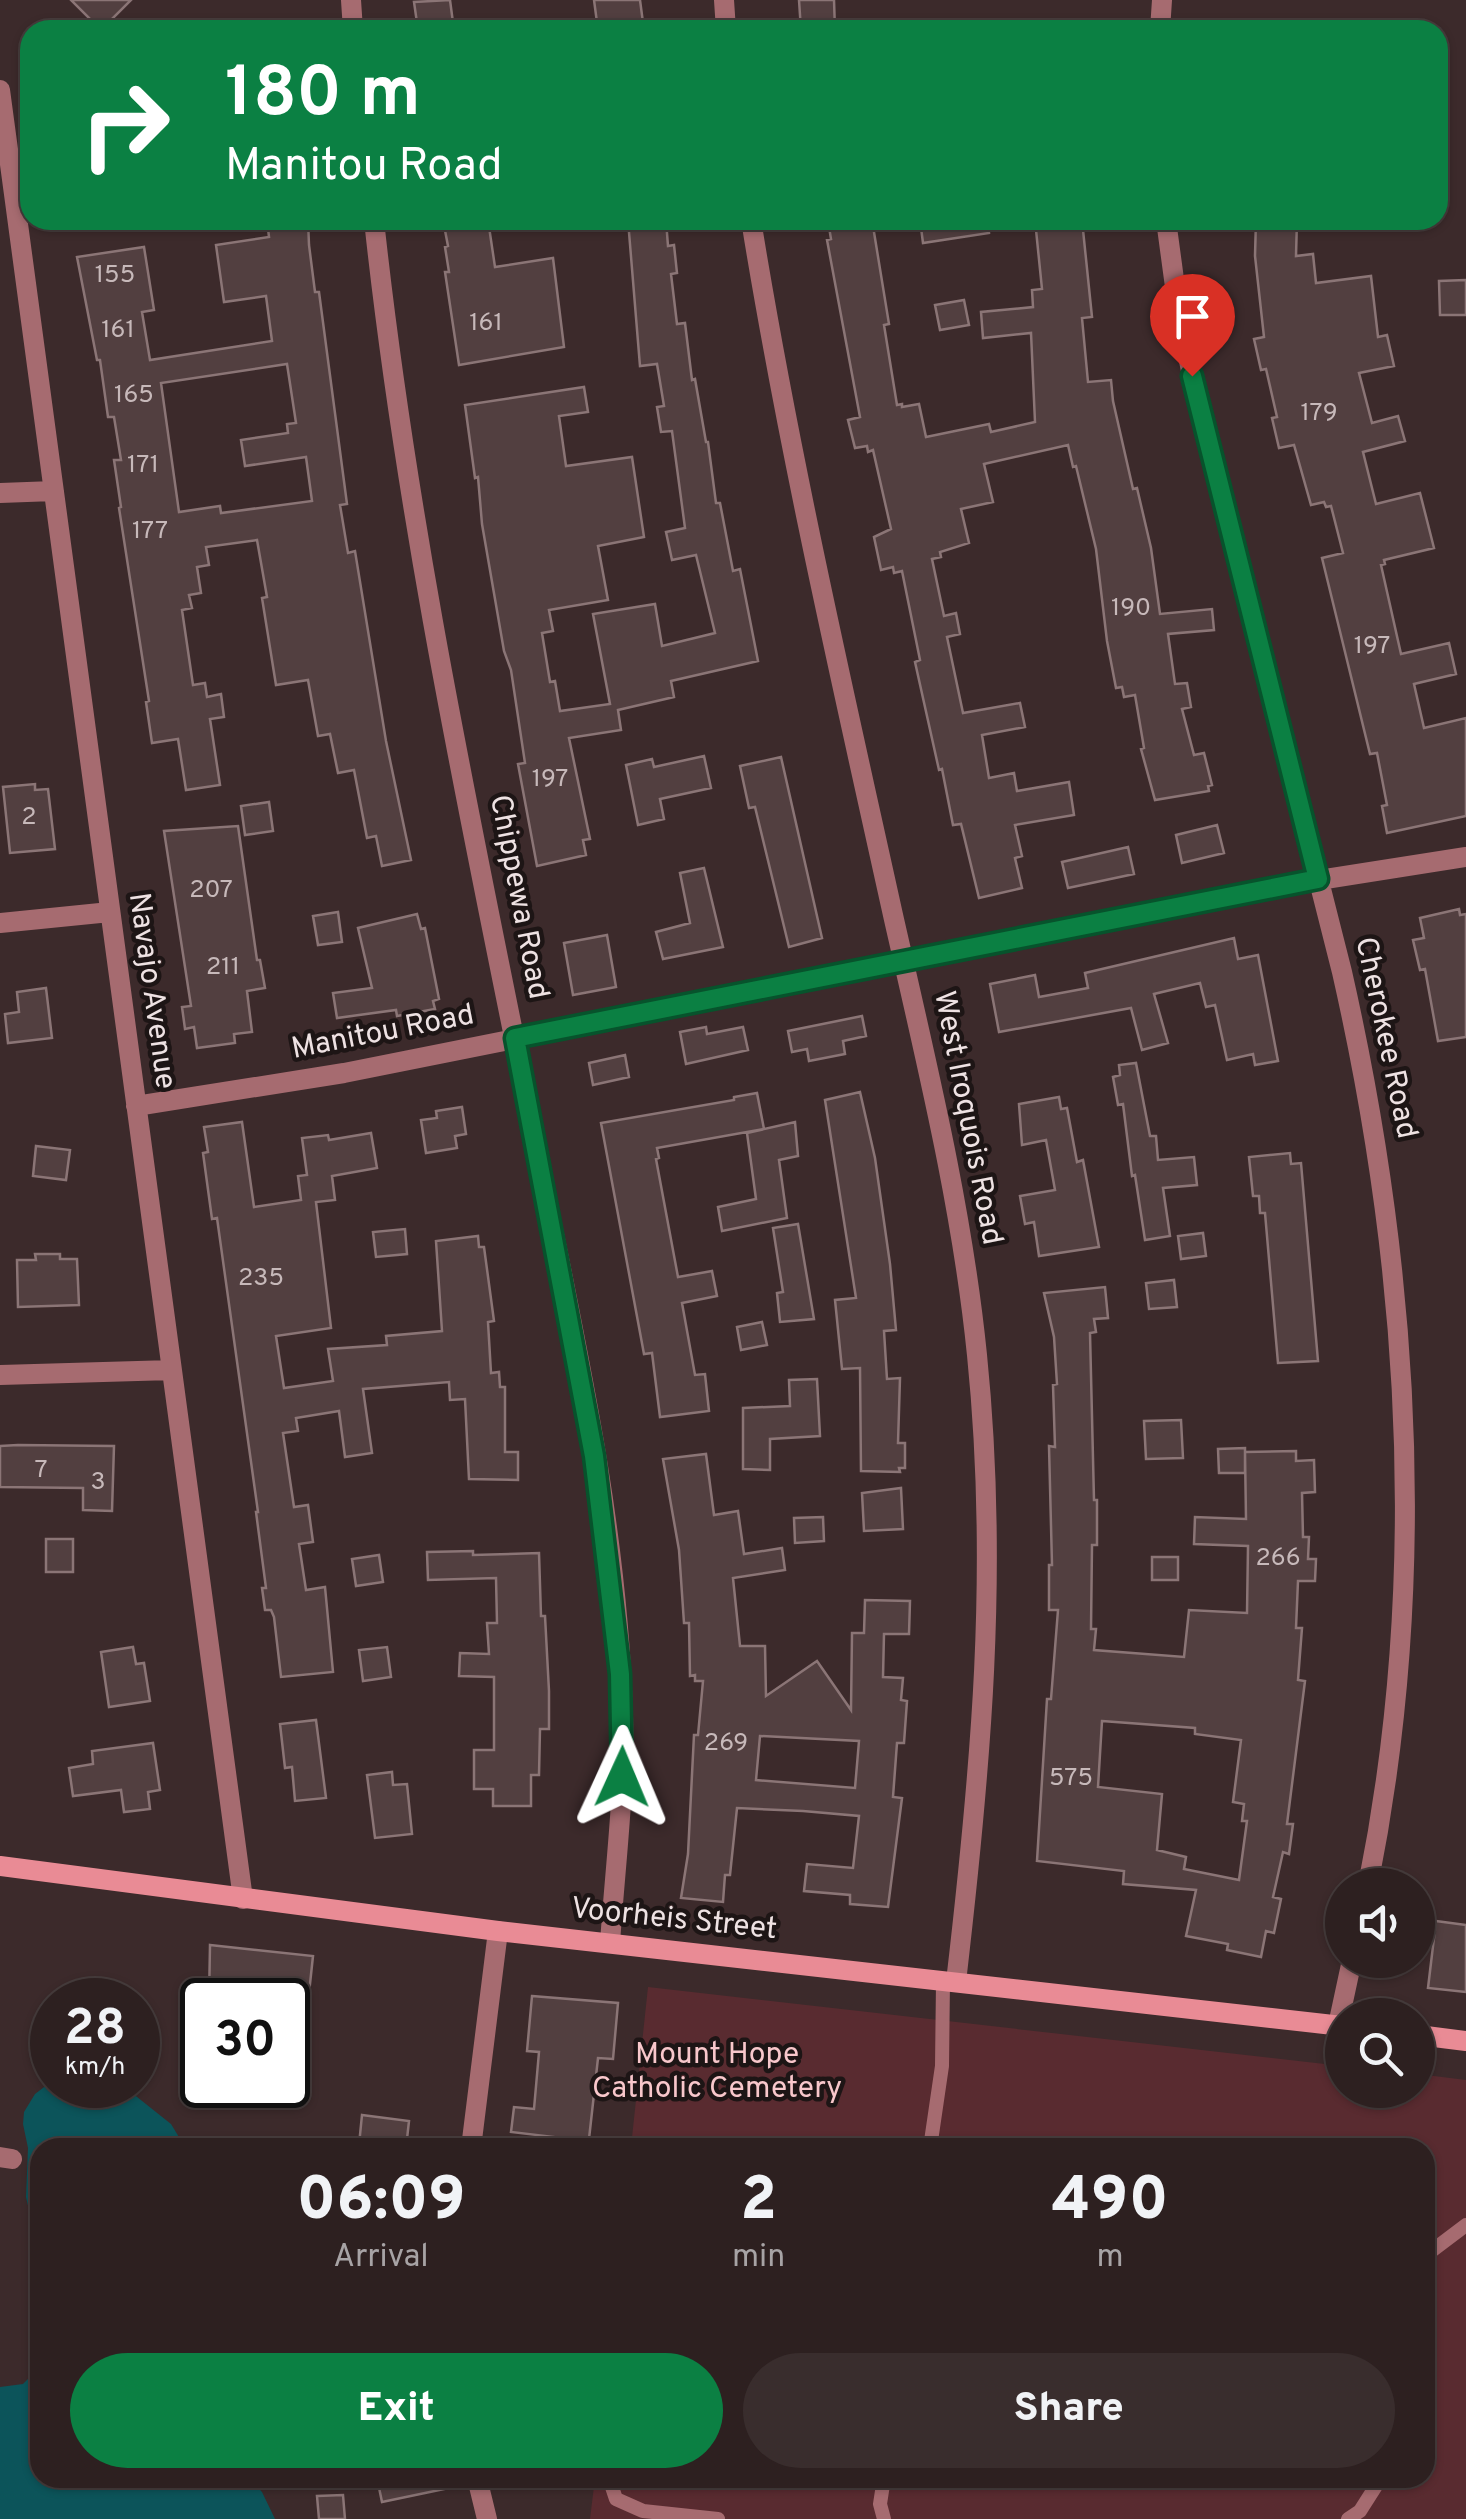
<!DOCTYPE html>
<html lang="en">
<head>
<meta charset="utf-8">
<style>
  :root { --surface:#2d2020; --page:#392d2d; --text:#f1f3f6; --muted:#a7a3a5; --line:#483e3e; --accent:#0b8043 }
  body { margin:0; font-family:Overpass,sans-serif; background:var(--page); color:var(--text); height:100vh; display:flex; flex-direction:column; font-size:38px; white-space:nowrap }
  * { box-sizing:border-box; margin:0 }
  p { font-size:32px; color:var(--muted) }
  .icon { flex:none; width:55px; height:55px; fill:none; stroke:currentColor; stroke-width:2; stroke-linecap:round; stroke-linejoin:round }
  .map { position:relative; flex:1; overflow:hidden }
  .details { position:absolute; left:30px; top:2138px; width:1405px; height:350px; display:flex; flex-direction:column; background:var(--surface); border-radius:30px; box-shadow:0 2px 8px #0004,0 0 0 2px var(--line) }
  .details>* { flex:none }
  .hud { position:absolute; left:20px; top:20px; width:1428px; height:210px; border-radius:30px; box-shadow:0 2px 8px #0004,0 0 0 2px var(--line); background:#0b8043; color:#fff; overflow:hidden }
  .tools { position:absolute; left:1325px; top:1868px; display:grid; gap:20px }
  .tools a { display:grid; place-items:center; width:110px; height:110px; border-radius:50%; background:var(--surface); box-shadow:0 2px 8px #0004,0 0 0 2px var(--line); font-size:50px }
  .speed { position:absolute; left:30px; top:1978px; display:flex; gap:20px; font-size:50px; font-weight:700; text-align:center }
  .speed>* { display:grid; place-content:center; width:130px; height:130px; border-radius:50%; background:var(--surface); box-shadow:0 2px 8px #0004,0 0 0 2px var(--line); line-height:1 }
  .speed small { font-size:25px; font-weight:400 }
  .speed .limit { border:5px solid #111; border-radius:15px; background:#fff; color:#111 }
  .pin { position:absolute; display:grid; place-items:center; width:85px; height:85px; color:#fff; margin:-102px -42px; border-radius:50% 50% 50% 0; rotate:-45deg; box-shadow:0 0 10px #0007 }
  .pin .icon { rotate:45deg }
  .me { position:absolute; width:110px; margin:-55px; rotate:1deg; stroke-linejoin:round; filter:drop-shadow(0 0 8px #0008) }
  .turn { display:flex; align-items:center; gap:35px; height:210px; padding:0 40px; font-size:45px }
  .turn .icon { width:130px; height:130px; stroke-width:2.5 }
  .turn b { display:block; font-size:70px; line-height:85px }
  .eta { display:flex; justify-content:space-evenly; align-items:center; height:170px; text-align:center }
  .eta b { font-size:60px; font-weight:800; line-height:70px }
  .action { display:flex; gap:20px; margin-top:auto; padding:20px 40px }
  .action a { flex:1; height:115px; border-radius:60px; background:var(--accent); color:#fff; font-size:40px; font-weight:800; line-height:115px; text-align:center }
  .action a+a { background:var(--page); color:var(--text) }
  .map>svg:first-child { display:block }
  .green { fill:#592b30 }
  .water { fill:#0c545a }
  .building { fill:#523f40; stroke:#8b7576; stroke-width:2.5; fill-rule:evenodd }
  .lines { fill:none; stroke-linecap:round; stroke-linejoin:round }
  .lane { stroke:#a66b70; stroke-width:14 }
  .street { stroke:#a66b70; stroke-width:20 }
  .secondary { stroke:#e98b95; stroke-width:20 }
  .route-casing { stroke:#07532c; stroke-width:25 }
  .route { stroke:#0b8043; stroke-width:18 }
  .labels { text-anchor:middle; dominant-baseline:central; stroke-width:9; stroke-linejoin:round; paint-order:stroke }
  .number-label { font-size:25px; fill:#c7b9ba }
  .street-label { font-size:30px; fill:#eee2e3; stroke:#1d1515 }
  .park-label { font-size:30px; fill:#f8c7cb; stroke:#1d1515 }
</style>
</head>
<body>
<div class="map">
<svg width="1466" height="2519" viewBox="0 0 1466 2519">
  <rect width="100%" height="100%" fill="#3c2a2b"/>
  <path class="green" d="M 648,1987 L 1342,2066 L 1342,2090 L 1418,2090 L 1418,2074 L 1466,2080 L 1466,2519 L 590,2519 L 595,2478 L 1425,2478 L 1425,2148 L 631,2147 Z"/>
  <path class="water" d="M 52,2081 L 52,2085 L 122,2085 L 171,2124 L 185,2147 L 40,2148 L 40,2258 L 26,2197 L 28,2148 L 23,2124 L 24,2112 L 35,2094 Z
    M 40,2367 L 40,2478 L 249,2478 L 262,2492 L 275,2519 L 0,2519 L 0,2387 L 23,2384 Z"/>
  <path class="building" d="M 71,0 L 131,0 L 101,30 Z
    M 450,0 L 454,30 L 418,30 L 414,2 Z
    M 594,0 L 640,0 L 644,30 L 598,30 Z
    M 799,0 L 834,0 L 835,30 L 801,30 Z
    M 267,220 L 308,220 L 309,245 L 315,292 L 319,292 L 347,504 L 340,505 L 348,553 L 355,551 L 386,741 L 411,860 L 382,866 L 376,836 L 367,838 L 354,770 L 338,773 L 330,734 L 318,736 L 308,680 L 276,685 L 262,598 L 267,597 L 257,540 L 206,547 L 209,565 L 197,567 L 201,593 L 189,595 L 192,608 L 182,610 L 193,685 L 205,683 L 207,697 L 221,694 L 224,717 L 210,719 L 220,785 L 186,790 L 178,739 L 152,743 L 146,702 L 149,701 L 119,508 L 121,507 L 114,460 L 121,460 L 114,417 L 108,417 L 100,360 L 97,360 L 77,257 L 144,247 L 154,310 L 142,312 L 150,360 L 272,341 L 266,296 L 224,302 L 216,245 L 269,237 ZM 287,364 L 296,423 L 287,424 L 288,433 L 241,440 L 245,466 L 306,457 L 312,501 L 221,513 L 220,506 L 179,512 L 161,383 Z
    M 443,220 L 488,220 L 495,267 L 553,258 L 564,347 L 459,365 L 445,272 L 449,272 L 445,247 L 448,246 Z
    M 628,220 L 666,220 L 668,246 L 674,245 L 677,273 L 671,274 L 677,324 L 685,323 L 692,380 L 695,379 L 706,442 L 708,442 L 716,503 L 720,503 L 733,571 L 740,569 L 758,661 L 671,681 L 674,697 L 618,710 L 621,730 L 569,738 L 590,839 L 583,840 L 586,855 L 537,866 L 518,764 L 525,763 L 511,670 L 504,651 L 482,524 L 478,477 L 475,478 L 465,405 L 584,387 L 588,412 L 559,416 L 566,466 L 632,457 L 644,537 L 598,546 L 608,600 L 549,610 L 553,631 L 542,633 L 550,682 L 555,681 L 560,711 L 610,704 L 593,614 L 655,604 L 662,646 L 715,633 L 696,555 L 672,560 L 666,532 L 685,528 L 672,431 L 661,432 L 657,407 L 664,406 L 657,364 L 640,366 Z
    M 920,220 L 988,220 L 989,233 L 923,243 Z
    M 1035,220 L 1082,220 L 1092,317 L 1082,318 L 1088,382 L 1111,380 L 1113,401 L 1133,489 L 1137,488 L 1151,548 L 1160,614 L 1212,609 L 1214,630 L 1168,634 L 1175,684 L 1187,683 L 1191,707 L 1182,709 L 1194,755 L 1204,753 L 1212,785 L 1208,786 L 1209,791 L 1155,800 L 1141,749 L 1144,748 L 1135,695 L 1124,697 L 1122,687 L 1116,688 L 1107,641 L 1096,549 L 1076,466 L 1073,467 L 1068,445 L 984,464 L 993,502 L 961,509 L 969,543 L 940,552 L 941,557 L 932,559 L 944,616 L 956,613 L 960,634 L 947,637 L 963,713 L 1020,703 L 1025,727 L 982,735 L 989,778 L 1014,773 L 1017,791 L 1069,782 L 1074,815 L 1015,825 L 1022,856 L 1015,858 L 1022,888 L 979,898 L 961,824 L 953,825 L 942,769 L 939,770 L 915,662 L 920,660 L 902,571 L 894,573 L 893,567 L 881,570 L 874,537 L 891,529 L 873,450 L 868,452 L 867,446 L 855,448 L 848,420 L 860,417 L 827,240 L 831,239 L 829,227 L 866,221 L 867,227 L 873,226 L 889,324 L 884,325 L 897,405 L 902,404 L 902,407 L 919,404 L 926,437 L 989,424 L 991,432 L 1035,422 L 1031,333 L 983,338 L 981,312 L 1033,307 L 1032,290 L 1042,289 Z
    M 1256,220 L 1297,220 L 1296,256 L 1313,254 L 1316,283 L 1371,276 L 1378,337 L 1387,335 L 1394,366 L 1359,373 L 1372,423 L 1398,416 L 1405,441 L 1363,452 L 1376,504 L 1420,493 L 1434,548 L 1384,560 L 1385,564 L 1381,565 L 1401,654 L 1449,643 L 1456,674 L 1414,684 L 1424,728 L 1466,718 L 1466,816 L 1387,833 L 1382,806 L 1387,805 L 1377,753 L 1370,754 L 1322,558 L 1343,553 L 1331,506 L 1326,507 L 1324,502 L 1311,505 L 1294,445 L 1279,448 L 1272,418 L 1277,417 L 1266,369 L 1261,370 L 1254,339 L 1264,337 L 1255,256 Z
    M 1466,280 L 1466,315 L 1440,315 L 1439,281 Z
    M 964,300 L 969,325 L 940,330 L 935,305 Z
    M 704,756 L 711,788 L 660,799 L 664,819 L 638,825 L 626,765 L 652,759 L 654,767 Z
    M 781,757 L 822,938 L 789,947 L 755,807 L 749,808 L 740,766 Z
    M 35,784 L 35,790 L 48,789 L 55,849 L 10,853 L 3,787 Z
    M 269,802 L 273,831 L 245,835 L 241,806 Z
    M 1217,825 L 1224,853 L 1182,863 L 1176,835 Z
    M 238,826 L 257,960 L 260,960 L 265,988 L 247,991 L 252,1032 L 234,1034 L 235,1043 L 197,1048 L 194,1027 L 185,1029 L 182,1007 L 191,1006 L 164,831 Z
    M 1128,847 L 1134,874 L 1068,888 L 1062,862 Z
    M 704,868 L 723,947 L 663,959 L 656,932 L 690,923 L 680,873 Z
    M 1459,909 L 1460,915 L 1466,914 L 1466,1037 L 1438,1041 L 1425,969 L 1420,970 L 1413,940 L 1424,938 L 1420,918 Z
    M 338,912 L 342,942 L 318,945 L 313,916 Z
    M 417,914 L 421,929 L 425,928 L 439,999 L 433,1001 L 435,1009 L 397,1016 L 396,1010 L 337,1018 L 333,993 L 372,988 L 358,928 Z
    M 607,935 L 616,987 L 573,995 L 564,943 Z
    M 1234,938 L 1238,959 L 1258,955 L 1278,1061 L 1255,1065 L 1253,1054 L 1227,1060 L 1215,1005 L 1206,1007 L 1200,983 L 1154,994 L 1168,1043 L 1142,1050 L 1131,1008 L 999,1032 L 990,984 L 1035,975 L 1039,997 L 1088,988 L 1085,973 Z
    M 46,988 L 52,1038 L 8,1043 L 5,1014 L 19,1012 L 17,992 Z
    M 862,1016 L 866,1036 L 843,1041 L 845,1054 L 809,1061 L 807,1049 L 792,1052 L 788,1031 Z
    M 706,1027 L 707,1034 L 743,1027 L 748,1050 L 686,1064 L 680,1032 Z
    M 625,1055 L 629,1077 L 593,1085 L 589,1063 Z
    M 1136,1063 L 1150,1136 L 1156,1136 L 1158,1160 L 1194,1157 L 1197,1185 L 1163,1188 L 1170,1236 L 1145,1240 L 1135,1175 L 1132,1176 L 1123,1104 L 1118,1105 L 1113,1077 L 1120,1075 L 1119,1065 Z
    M 860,1092 L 875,1158 L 890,1264 L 896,1330 L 884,1331 L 887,1379 L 900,1378 L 898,1443 L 905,1443 L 905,1468 L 899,1468 L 900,1472 L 861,1471 L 860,1368 L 842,1369 L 835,1300 L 856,1298 L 825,1100 Z
    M 757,1093 L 764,1129 L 657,1148 L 659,1158 L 656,1159 L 678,1277 L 712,1271 L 717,1296 L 682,1303 L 695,1375 L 705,1374 L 709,1411 L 660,1417 L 652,1353 L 644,1354 L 601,1123 L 734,1100 L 734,1097 Z
    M 1059,1097 L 1061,1109 L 1067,1108 L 1077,1162 L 1083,1160 L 1099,1247 L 1039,1256 L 1034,1222 L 1025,1224 L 1020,1196 L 1055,1190 L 1046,1140 L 1022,1145 L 1019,1104 Z
    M 462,1107 L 466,1134 L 455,1136 L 457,1148 L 426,1153 L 421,1120 L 437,1118 L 436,1111 Z
    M 242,1122 L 254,1207 L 301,1200 L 298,1176 L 307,1175 L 302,1138 L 328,1135 L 329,1140 L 371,1133 L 377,1168 L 332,1176 L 335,1200 L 316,1202 L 331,1328 L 276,1336 L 284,1388 L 333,1381 L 328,1349 L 387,1345 L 386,1336 L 442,1331 L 436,1241 L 478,1236 L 479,1247 L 484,1247 L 494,1321 L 488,1322 L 491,1373 L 499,1372 L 500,1387 L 505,1387 L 505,1452 L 518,1452 L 518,1480 L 469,1479 L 465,1399 L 450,1400 L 449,1382 L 363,1389 L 372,1453 L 345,1457 L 339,1411 L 296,1418 L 298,1431 L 283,1433 L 294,1507 L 308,1505 L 313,1542 L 299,1544 L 306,1590 L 325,1587 L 333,1672 L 281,1677 L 274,1617 L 271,1610 L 265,1610 L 262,1588 L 266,1588 L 256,1512 L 258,1512 L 217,1218 L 212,1219 L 203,1153 L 208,1152 L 204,1127 Z
    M 795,1122 L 798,1156 L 779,1160 L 787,1218 L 722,1231 L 718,1207 L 756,1199 L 747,1133 Z
    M 36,1146 L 70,1150 L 66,1180 L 33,1176 Z
    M 1290,1153 L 1291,1164 L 1301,1163 L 1318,1361 L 1278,1363 L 1265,1213 L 1260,1213 L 1259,1196 L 1253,1196 L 1249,1157 Z
    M 798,1224 L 814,1319 L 780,1322 L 777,1293 L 783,1292 L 773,1228 Z
    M 405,1229 L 407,1254 L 376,1257 L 373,1232 Z
    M 1203,1233 L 1206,1256 L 1181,1259 L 1178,1236 Z
    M 35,1254 L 60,1254 L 60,1259 L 77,1259 L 79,1305 L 18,1307 L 17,1260 L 36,1260 Z
    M 1174,1280 L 1177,1307 L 1149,1309 L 1146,1283 Z
    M 1105,1287 L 1108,1318 L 1094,1319 L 1096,1332 L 1090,1333 L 1094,1500 L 1097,1500 L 1097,1545 L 1092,1545 L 1091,1629 L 1096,1629 L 1094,1650 L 1184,1657 L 1189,1610 L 1247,1613 L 1248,1546 L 1194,1544 L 1195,1517 L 1246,1519 L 1245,1452 L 1296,1451 L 1296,1461 L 1314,1460 L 1315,1492 L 1302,1493 L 1303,1537 L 1309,1537 L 1308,1559 L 1316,1559 L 1315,1581 L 1298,1581 L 1296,1628 L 1302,1628 L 1298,1680 L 1305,1681 L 1287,1824 L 1293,1824 L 1289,1854 L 1283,1852 L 1273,1897 L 1281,1899 L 1274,1933 L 1266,1931 L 1261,1957 L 1227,1950 L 1228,1944 L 1186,1936 L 1196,1890 L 1123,1884 L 1124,1871 L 1037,1861 L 1047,1699 L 1051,1699 L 1058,1610 L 1049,1610 L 1049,1565 L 1052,1565 L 1049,1446 L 1055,1447 L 1053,1385 L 1057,1384 L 1054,1337 L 1044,1293 ZM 1102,1721 L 1195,1728 L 1195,1734 L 1241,1740 L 1233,1802 L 1244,1804 L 1242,1821 L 1247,1821 L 1239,1880 L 1184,1869 L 1186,1857 L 1157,1850 L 1162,1794 L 1098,1787 Z
    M 762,1322 L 767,1345 L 741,1350 L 737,1327 Z
    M 817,1379 L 820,1436 L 770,1439 L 770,1470 L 743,1469 L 743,1408 L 790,1406 L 789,1380 Z
    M 1181,1420 L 1183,1458 L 1146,1459 L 1144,1421 Z
    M 18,1445 L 114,1446 L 112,1511 L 83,1510 L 83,1488 L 0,1487 L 0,1446 Z
    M 1245,1448 L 1245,1473 L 1219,1473 L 1218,1449 Z
    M 706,1454 L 714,1515 L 738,1511 L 744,1554 L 782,1548 L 785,1570 L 733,1578 L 740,1646 L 765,1646 L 766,1696 L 817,1661 L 851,1710 L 852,1633 L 864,1633 L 865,1600 L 910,1601 L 909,1634 L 884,1634 L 883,1677 L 903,1678 L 901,1700 L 907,1701 L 904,1743 L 897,1743 L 893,1797 L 902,1798 L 888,1907 L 850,1904 L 850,1895 L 804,1891 L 807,1864 L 853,1868 L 859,1816 L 803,1811 L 737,1808 L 730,1875 L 725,1875 L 723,1902 L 681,1898 L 688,1854 L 694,1735 L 698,1735 L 703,1681 L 695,1681 L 695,1675 L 690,1676 L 689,1623 L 684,1623 L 679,1550 L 663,1459 ZM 760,1736 L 859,1741 L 855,1788 L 756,1780 Z
    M 901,1488 L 903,1529 L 864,1531 L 862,1493 Z
    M 823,1517 L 824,1541 L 795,1543 L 794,1518 Z
    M 46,1539 L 73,1539 L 73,1572 L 46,1572 Z
    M 473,1551 L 473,1555 L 539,1553 L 541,1616 L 545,1616 L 549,1691 L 549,1729 L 540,1729 L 539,1775 L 531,1775 L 531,1806 L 493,1806 L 493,1789 L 474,1789 L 474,1750 L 494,1750 L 494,1677 L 459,1676 L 460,1653 L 489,1654 L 487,1623 L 497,1623 L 496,1578 L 428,1580 L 427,1552 Z
    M 379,1555 L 383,1582 L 356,1586 L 352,1559 Z
    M 1152,1557 L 1178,1557 L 1178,1580 L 1152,1580 Z
    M 133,1647 L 136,1664 L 144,1663 L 150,1701 L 109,1707 L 101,1652 Z
    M 387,1647 L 391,1677 L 363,1681 L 359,1650 Z
    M 316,1720 L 326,1798 L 295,1801 L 292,1767 L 285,1768 L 280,1724 Z
    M 153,1743 L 160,1790 L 148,1792 L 150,1809 L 124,1812 L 121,1790 L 73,1796 L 69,1768 L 93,1764 L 92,1751 Z
    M 392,1772 L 393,1785 L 407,1784 L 412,1834 L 375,1838 L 367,1775 Z
    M 1436,1921 L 1466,1925 L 1466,1992 L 1428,1988 Z
    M 210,1945 L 313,1956 L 303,2049 L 288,2048 L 288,2000 L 209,2000 Z
    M 532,1996 L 618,2003 L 613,2059 L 598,2058 L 588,2148 L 553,2148 L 554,2137 L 511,2132 L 514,2107 L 534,2109 L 539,2052 L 527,2051 Z
    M 362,2115 L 409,2121 L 406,2148 L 359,2145 Z
    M 377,2478 L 448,2478 L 449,2488 L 382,2502 Z
    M 343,2495 L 345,2519 L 319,2519 L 317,2496 Z"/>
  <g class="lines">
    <path class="lane" d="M 930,2148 L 942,2066 L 943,1981
      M 1425,2256 L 1466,2225
      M 609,2478 L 616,2499 L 643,2511 L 718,2519
      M 884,2478 L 880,2504 L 884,2519
      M 1348,2519 L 1360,2511 L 1381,2478"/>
    <path class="street" d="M 351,0 L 353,30
      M 724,0 L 726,30
      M 1160,30 L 1162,0
      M 0,90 L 243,1899
      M 374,220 C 407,528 473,832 534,1136 C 572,1326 618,1521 623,1716 C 625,1792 615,1868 610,1943
      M 751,220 C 789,454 842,684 893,915 C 926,1061 962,1206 977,1355 C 999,1571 981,1768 956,1982
      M 1166,220 L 1178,309 L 1197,399 L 1342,972 C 1410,1272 1429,1582 1368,1885
      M 0,493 L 54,491
      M 0,923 L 110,912
      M 136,1106 L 344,1073 L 1281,886 L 1466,857
      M 0,1375 L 172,1370
      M 1338,2025 L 1352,1960
      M 471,2148 L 498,1931
      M 0,2157 L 12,2159
      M 477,2478 L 487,2519"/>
    <path class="secondary" d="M 0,1866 L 498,1931 L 1342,2026
      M 1418,2035 L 1466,2041"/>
  </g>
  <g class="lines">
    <g class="route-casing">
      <path id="route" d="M 622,1777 L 620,1674 L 594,1456 L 515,1038 L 1318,879 L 1192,376"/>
    </g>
    <use href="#route" class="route"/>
  </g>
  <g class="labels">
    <g class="number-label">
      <text x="115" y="276">155</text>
      <text x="486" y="324">161</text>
      <text x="118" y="331">161</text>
      <text x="134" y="396">165</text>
      <text x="1319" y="414">179</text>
      <text x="143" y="466">171</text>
      <text x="150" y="532">177</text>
      <text x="1131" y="609">190</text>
      <text x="1372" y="647">197</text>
      <text x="550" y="780">197</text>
      <text x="29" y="818">2</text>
      <text x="211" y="891">207</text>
      <text x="223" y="968">211</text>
      <text x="261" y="1279">235</text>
      <text x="41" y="1471">7</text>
      <text x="98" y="1483">3</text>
      <text x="1278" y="1559">266</text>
      <text x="726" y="1744">269</text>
      <text x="1071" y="1779">575</text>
    </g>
    <g class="street-label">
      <text transform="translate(518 897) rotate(79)">Chippewa Road</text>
      <text transform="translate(151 991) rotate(82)">Navajo Avenue</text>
      <text transform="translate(383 1033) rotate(-11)">Manitou Road</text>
      <text transform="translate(1385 1038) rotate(78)">Cherokee Road</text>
      <text transform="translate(967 1118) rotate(79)">West Iroquois Road</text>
      <text transform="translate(674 1920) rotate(6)">Voorheis Street</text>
    </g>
    <g class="park-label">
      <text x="717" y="2055">Mount Hope<tspan x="717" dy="34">Catholic Cemetery</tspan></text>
    </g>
  </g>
</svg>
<div class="tools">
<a><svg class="icon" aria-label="sound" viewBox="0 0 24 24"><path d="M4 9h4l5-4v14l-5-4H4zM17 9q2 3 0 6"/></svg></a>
<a><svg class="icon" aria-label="search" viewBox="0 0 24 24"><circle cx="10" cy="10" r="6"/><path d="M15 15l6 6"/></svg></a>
</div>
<div class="speed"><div>28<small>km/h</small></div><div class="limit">30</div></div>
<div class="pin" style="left:1192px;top:376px;background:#d93025"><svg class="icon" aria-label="arrive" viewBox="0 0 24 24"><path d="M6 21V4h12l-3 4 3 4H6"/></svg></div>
<svg class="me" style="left:622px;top:1777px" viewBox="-20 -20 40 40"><path d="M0-17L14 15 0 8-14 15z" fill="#0b8043" stroke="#fff" stroke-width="4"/></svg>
<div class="hud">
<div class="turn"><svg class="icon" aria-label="right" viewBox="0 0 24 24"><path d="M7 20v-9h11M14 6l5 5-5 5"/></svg><div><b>180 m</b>Manitou Road</div></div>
</div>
<section class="details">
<div class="eta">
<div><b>06:09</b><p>Arrival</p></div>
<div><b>2</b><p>min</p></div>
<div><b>490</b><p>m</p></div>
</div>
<div class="action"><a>Exit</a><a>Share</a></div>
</section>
</div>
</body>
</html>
